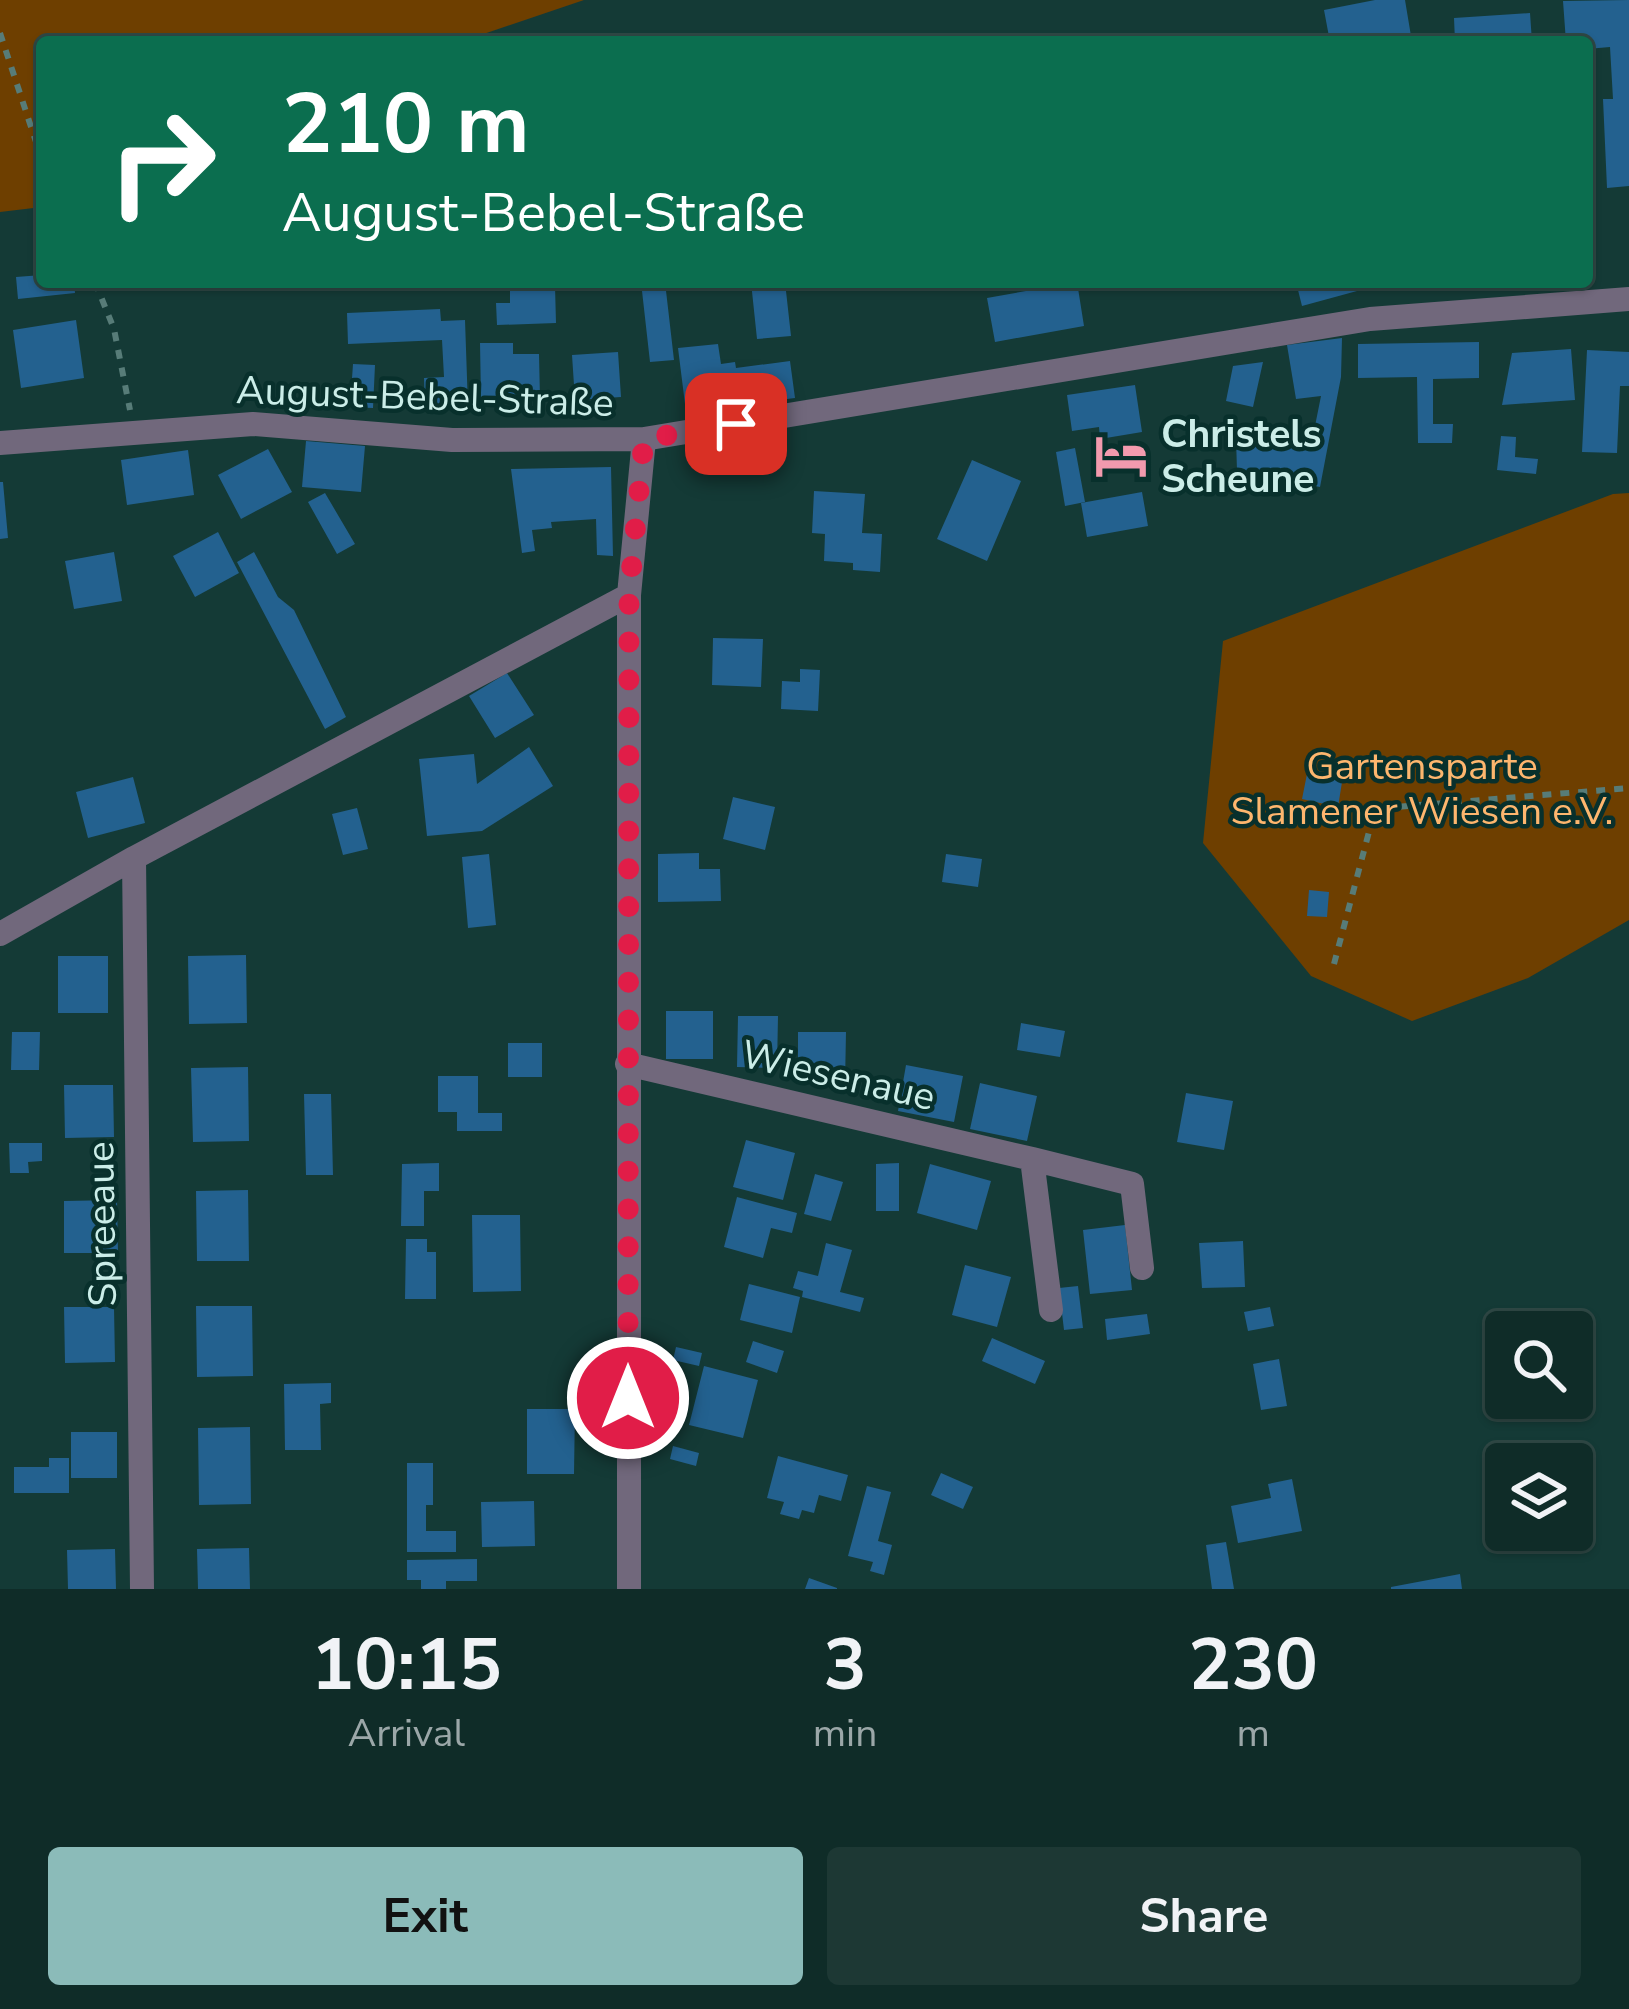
<!DOCTYPE html>
<html lang="en">
<head>
<meta charset="utf-8">
<style>
  :root { --surface:#0f2c28; --page:#1d3834; --text:#f1f3f6; --muted:#9ba7a8; --line:#2f4845; --accent:#8bbbb9 }
  body { margin:0; font-family:"Nunito Sans",sans-serif; background:var(--page); color:var(--text); height:100vh; display:flex; flex-direction:column; font-size:45px; white-space:nowrap }
  * { box-sizing:border-box; margin:0 }
  p { font-size:39px; color:var(--muted) }
  .icon { flex:none; width:66px; height:66px; fill:none; stroke:currentColor; stroke-width:2; stroke-linecap:round; stroke-linejoin:round }
  .map { position:relative; height:1589px; overflow:hidden }
  .details { display:flex; flex-direction:column; background:var(--surface); flex:1 }
  .details>* { flex:none }
  .guide { position:absolute; left:36px; top:36px; width:1557px; height:252px; border-radius:12px; box-shadow:0 3px 9px #0004,0 0 0 3px var(--line); background:#0b6e4f; color:#fff; overflow:hidden }
  .fabs { position:absolute; left:1485px; top:1311px; display:grid; gap:24px }
  .fabs a { display:grid; place-items:center; width:108px; height:108px; border-radius:12px; background:var(--surface); box-shadow:0 3px 9px #0004,0 0 0 3px var(--line); font-size:60px }
  .pin { position:absolute; display:grid; place-items:center; width:102px; height:102px; color:#fff; margin:-51px; border-radius:24px; box-shadow:0 6px 18px #0006 }
  .me { position:absolute; width:132px; margin:-66px; rotate:0deg; stroke-linejoin:round; filter:drop-shadow(0 0 9px #0008) }
  .turn { display:flex; align-items:center; gap:42px; height:252px; padding:0 48px; font-size:54px }
  .turn .icon { width:156px; height:156px; stroke-width:2.5 }
  .turn b { display:block; font-size:84px; line-height:102px }
  .eta { display:flex; justify-content:space-evenly; align-items:center; height:204px; text-align:center }
  .eta b { font-size:72px; font-weight:700; line-height:84px }
  .primary-button { display:flex; gap:24px; margin-top:auto; padding:24px 48px }
  .primary-button a { flex:1; height:138px; border-radius:12px; background:var(--accent); color:#111; font-size:48px; font-weight:700; line-height:138px; text-align:center }
  .primary-button a+a { background:var(--page); color:var(--text) }
  .map>svg:first-child { display:block }
  .green { fill:#6e3f00 }
  .building { fill:#23618f }
  .lines { fill:none; stroke-linecap:round; stroke-linejoin:round }
  .path { stroke:#577c78; stroke-width:6; stroke-dasharray:9 9; stroke-linecap:butt }
  .minor { stroke:#71687c; stroke-width:24 }
  .route { stroke:#e11d48; stroke-width:21; stroke-dasharray:0 37.8 }
  .labels { text-anchor:middle; dominant-baseline:central; stroke-width:9; stroke-linejoin:round; paint-order:stroke }
  .street-label { font-size:39px; fill:#cbede8; stroke:#08302c }
  .poi-label { font-size:39px; font-weight:bold; fill:#cbede8; stroke:#08302c; text-anchor:start }
  .park-label { font-size:39px; fill:#fdb66e; stroke:#08302c }
</style>
</head>
<body>
<div class="map">
<svg width="1629" height="1589" viewBox="0 0 1629 1589">
  <rect width="100%" height="100%" fill="#143a36"/>
  <path class="green" d="M 0,0 L 584,0 L 460,42 L 42,42 L 42,207 L 0,212 Z
    M 1629,493 L 1629,920 L 1528,978 L 1412,1021 L 1311,976 L 1203,843 L 1223,641 L 1613,494 Z"/>
  <path class="building" d="M 1375,0 L 1405,0 L 1412,42 L 1330,42 L 1324,10 Z
    M 1629,0 L 1629,186 L 1607,188 L 1603,99 L 1613,99 L 1610,47 L 1587,49 L 1587,42 L 1566,42 L 1563,1 Z
    M 1530,13 L 1532,42 L 1455,42 L 1454,18 Z
    M 42,275 L 42,282 L 74,282 L 75,293 L 18,299 L 16,277 Z
    M 641,282 L 665,282 L 674,360 L 650,362 Z
    M 751,282 L 785,282 L 791,336 L 757,339 Z
    M 1077,282 L 1084,326 L 995,342 L 987,298 Z
    M 1296,282 L 1355,282 L 1357,291 L 1302,306 Z
    M 555,286 L 556,323 L 497,325 L 496,303 L 510,303 L 510,287 Z
    M 440,309 L 441,321 L 465,320 L 468,407 L 425,409 L 424,378 L 444,377 L 442,340 L 348,344 L 347,313 Z
    M 76,320 L 84,378 L 21,388 L 13,330 Z
    M 1342,338 L 1341,377 L 1320,487 L 1237,471 L 1236,438 L 1310,451 L 1321,396 L 1296,399 L 1287,345 Z
    M 1479,342 L 1479,378 L 1433,379 L 1433,424 L 1453,424 L 1452,443 L 1418,443 L 1417,377 L 1358,378 L 1358,344 Z
    M 480,343 L 513,343 L 513,354 L 539,354 L 540,398 L 481,399 Z
    M 718,344 L 721,364 L 735,362 L 736,368 L 790,361 L 795,398 L 686,412 L 678,348 Z
    M 1571,349 L 1575,400 L 1502,405 L 1512,353 Z
    M 1587,350 L 1629,352 L 1629,386 L 1620,386 L 1617,453 L 1582,452 Z
    M 618,352 L 621,397 L 575,400 L 572,355 Z
    M 1263,362 L 1253,407 L 1226,401 L 1233,366 Z
    M 353,364 L 375,365 L 373,408 L 350,407 Z
    M 1135,385 L 1142,432 L 1100,439 L 1099,427 L 1072,431 L 1067,395 Z
    M 1501,436 L 1516,437 L 1515,457 L 1538,459 L 1536,474 L 1497,470 Z
    M 306,441 L 365,446 L 361,492 L 302,487 Z
    M 1075,448 L 1085,502 L 1065,506 L 1056,452 Z
    M 268,449 L 292,492 L 241,519 L 218,475 Z
    M 188,450 L 194,495 L 127,505 L 121,460 Z
    M 972,460 L 1021,481 L 987,561 L 937,539 Z
    M 611,467 L 613,556 L 597,555 L 596,519 L 551,522 L 552,528 L 532,530 L 535,551 L 522,553 L 511,469 Z
    M 0,482 L 3,482 L 8,538 L 0,539 Z
    M 814,491 L 865,494 L 862,533 L 882,534 L 880,572 L 853,570 L 853,563 L 824,561 L 825,534 L 812,533 Z
    M 1142,492 L 1148,526 L 1087,537 L 1081,503 Z
    M 325,493 L 355,544 L 337,554 L 308,502 Z
    M 218,532 L 239,573 L 195,597 L 173,556 Z
    M 114,552 L 122,601 L 74,609 L 65,561 Z
    M 254,552 L 278,597 L 294,610 L 346,717 L 325,729 L 237,562 Z
    M 713,638 L 763,639 L 761,687 L 712,685 Z
    M 800,669 L 820,670 L 818,711 L 781,709 L 782,681 L 800,682 Z
    M 507,673 L 534,715 L 495,738 L 469,696 Z
    M 529,747 L 553,786 L 482,831 L 427,836 L 419,759 L 474,754 L 477,784 Z
    M 1308,769 L 1343,776 L 1338,807 L 1302,799 Z
    M 133,777 L 145,823 L 88,838 L 76,792 Z
    M 733,797 L 775,807 L 765,850 L 723,839 Z
    M 357,808 L 368,849 L 343,855 L 332,814 Z
    M 699,853 L 699,869 L 720,869 L 721,901 L 658,902 L 658,854 Z
    M 489,854 L 496,925 L 468,928 L 462,857 Z
    M 946,854 L 982,859 L 978,887 L 942,882 Z
    M 1309,890 L 1329,892 L 1327,917 L 1307,916 Z
    M 246,955 L 247,1023 L 189,1024 L 188,956 Z
    M 58,956 L 108,956 L 108,1013 L 58,1013 Z
    M 666,1011 L 713,1011 L 713,1059 L 666,1059 Z
    M 738,1016 L 778,1016 L 777,1068 L 737,1067 Z
    M 1021,1023 L 1065,1031 L 1060,1057 L 1017,1050 Z
    M 12,1032 L 40,1032 L 39,1070 L 11,1070 Z
    M 798,1032 L 846,1032 L 845,1084 L 798,1084 Z
    M 508,1043 L 542,1043 L 542,1077 L 508,1077 Z
    M 906,1065 L 963,1076 L 954,1122 L 898,1111 Z
    M 248,1067 L 249,1141 L 193,1142 L 191,1068 Z
    M 438,1076 L 478,1076 L 478,1113 L 502,1113 L 502,1131 L 457,1131 L 457,1112 L 438,1112 Z
    M 980,1083 L 1037,1096 L 1027,1141 L 970,1129 Z
    M 64,1085 L 113,1085 L 114,1137 L 65,1138 Z
    M 1186,1093 L 1233,1101 L 1224,1150 L 1177,1142 Z
    M 304,1094 L 331,1094 L 333,1175 L 306,1175 Z
    M 746,1140 L 795,1153 L 783,1200 L 733,1187 Z
    M 9,1143 L 42,1143 L 42,1161 L 28,1162 L 29,1173 L 10,1173 Z
    M 439,1163 L 439,1191 L 424,1191 L 424,1226 L 401,1226 L 402,1164 Z
    M 899,1163 L 899,1211 L 876,1211 L 876,1164 Z
    M 930,1164 L 991,1181 L 977,1230 L 917,1213 Z
    M 815,1174 L 843,1182 L 831,1221 L 804,1214 Z
    M 248,1190 L 249,1261 L 197,1261 L 196,1191 Z
    M 737,1197 L 797,1213 L 792,1233 L 771,1228 L 763,1258 L 724,1247 Z
    M 117,1200 L 118,1253 L 64,1253 L 64,1201 Z
    M 472,1215 L 520,1215 L 521,1291 L 473,1292 Z
    M 1125,1225 L 1132,1290 L 1090,1294 L 1083,1230 Z
    M 406,1239 L 427,1239 L 427,1252 L 436,1252 L 436,1299 L 405,1299 Z
    M 1243,1241 L 1245,1287 L 1202,1288 L 1199,1243 Z
    M 826,1243 L 852,1250 L 840,1292 L 864,1298 L 860,1312 L 802,1297 L 803,1291 L 793,1288 L 798,1271 L 818,1276 Z
    M 965,1265 L 1011,1277 L 997,1327 L 952,1315 Z
    M 749,1284 L 800,1297 L 792,1333 L 740,1320 Z
    M 1078,1286 L 1083,1328 L 1064,1330 L 1059,1288 Z
    M 196,1306 L 252,1306 L 253,1376 L 197,1377 Z
    M 64,1307 L 114,1307 L 115,1362 L 65,1363 Z
    M 1270,1307 L 1274,1326 L 1248,1331 L 1244,1312 Z
    M 1147,1314 L 1150,1334 L 1107,1340 L 1105,1319 Z
    M 992,1338 L 1045,1361 L 1035,1384 L 982,1361 Z
    M 753,1341 L 784,1351 L 777,1373 L 746,1362 Z
    M 676,1347 L 702,1353 L 699,1366 L 673,1360 Z
    M 1279,1359 L 1287,1406 L 1261,1410 L 1253,1364 Z
    M 704,1366 L 758,1380 L 743,1438 L 689,1425 Z
    M 331,1383 L 331,1403 L 320,1404 L 321,1450 L 285,1450 L 284,1384 Z
    M 527,1409 L 575,1409 L 574,1474 L 527,1474 Z
    M 250,1427 L 251,1504 L 199,1505 L 198,1428 Z
    M 71,1432 L 117,1432 L 117,1478 L 71,1478 Z
    M 673,1446 L 699,1453 L 696,1466 L 670,1459 Z
    M 778,1456 L 848,1475 L 841,1501 L 819,1495 L 814,1513 L 802,1510 L 799,1519 L 780,1514 L 784,1502 L 767,1498 Z
    M 49,1458 L 69,1458 L 69,1493 L 14,1493 L 14,1467 L 49,1467 Z
    M 407,1463 L 433,1463 L 433,1505 L 426,1505 L 426,1531 L 456,1531 L 456,1552 L 407,1552 Z
    M 941,1473 L 973,1487 L 963,1509 L 931,1495 Z
    M 1292,1479 L 1302,1531 L 1238,1543 L 1231,1506 L 1271,1498 L 1268,1484 Z
    M 867,1486 L 891,1492 L 878,1541 L 892,1545 L 884,1575 L 870,1571 L 873,1562 L 848,1556 Z
    M 534,1501 L 535,1546 L 482,1547 L 481,1502 Z
    M 1226,1542 L 1234,1589 L 1212,1589 L 1206,1545 Z
    M 249,1548 L 250,1589 L 198,1589 L 197,1549 Z
    M 115,1549 L 116,1589 L 68,1589 L 67,1550 Z
    M 477,1559 L 477,1581 L 446,1581 L 446,1589 L 421,1589 L 421,1580 L 407,1580 L 407,1560 Z
    M 1460,1574 L 1462,1589 L 1391,1589 L 1391,1587 Z
    M 809,1578 L 837,1588 L 837,1589 L 805,1589 Z"/>
  <g class="lines">
    <path class="path" d="M 0,33 L 42,160
      M 95,282 L 114,329 L 130,410
      M 1334,964 L 1370,828 L 1384,808 L 1629,788"/>
    <path class="minor" d="M 0,443 L 253,424 L 452,440 L 644,439 L 1370,319 L 1629,299
      M 0,934 L 134,858
      M 627,1064 L 1032,1159 L 1051,1310
      M 1032,1159 L 1132,1184 L 1142,1268
      M 142,1589 L 134,858 L 629,595
      M 629,1589 L 629,595 L 644,439"/>
  </g>
  <g class="lines">
    <path class="route" d="M 628,1398 L 629,595 L 644,439 L 736,424"/>
  </g>
  <defs>
    <g id="hotel-bare" transform="scale(4.14)"><path d="M-6-4.5h1.5V1H6V5H4.5V3h-9V5H-6ZM-4 0a1.8 1.8 0 1 1 3.6 0ZM.5 0V-2.5h3Q6-2.5 6 0Z" fill="#f29aae" stroke="#08302c" stroke-width="2.5" paint-order="stroke"/></g>
  </defs>
  <g fill-rule="evenodd">
    <use href="#hotel-bare" x="1121" y="456"/>
  </g>
  <g class="labels">
    <g class="street-label">
      <text transform="translate(425 397) rotate(2)">August-Bebel-Straße</text>
      <text transform="translate(838 1076) rotate(13)">Wiesenaue</text>
      <text transform="translate(102 1224) rotate(-91)">Spreeaue</text>
    </g>
    <g class="poi-label">
      <text x="1161" y="434">Christels<tspan x="1161" dy="45">Scheune</tspan></text>
    </g>
    <g class="park-label">
      <text x="1422" y="766">Gartensparte<tspan x="1422" dy="45">Slamener Wiesen e.V.</tspan></text>
    </g>
  </g>
</svg>
<div class="fabs">
<a><svg class="icon" aria-label="search" viewBox="0 0 24 24"><circle cx="10" cy="10" r="6"/><path d="M15 15l6 6"/></svg></a>
<a><svg class="icon" aria-label="layers" viewBox="0 0 24 24"><path d="M12 4l9 5-9 5-9-5zM3 14l9 5 9-5"/></svg></a>
</div>
<div class="pin" style="left:736px;top:424px;background:#d93025"><svg class="icon" aria-label="arrive" viewBox="0 0 24 24"><path d="M6 21V4h12l-3 4 3 4H6"/></svg></div>
<svg class="me" style="left:628px;top:1398px" viewBox="-20 -20 40 40"><circle r="17" fill="#e11d48" stroke="#fff" stroke-width="3"/><path d="M0-11L8 9 0 5-8 9z" fill="#fff"/></svg>
<div class="guide">
<div class="turn"><svg class="icon" aria-label="right" viewBox="0 0 24 24"><path d="M7 20v-9h11M14 6l5 5-5 5"/></svg><div><b>210 m</b>August-Bebel-Straße</div></div>
</div>
</div>
<section class="details">
<div class="eta">
<div><b>10:15</b><p>Arrival</p></div>
<div><b>3</b><p>min</p></div>
<div><b>230</b><p>m</p></div>
</div>
<div class="primary-button"><a>Exit</a><a>Share</a></div>
</section>
</body>
</html>
